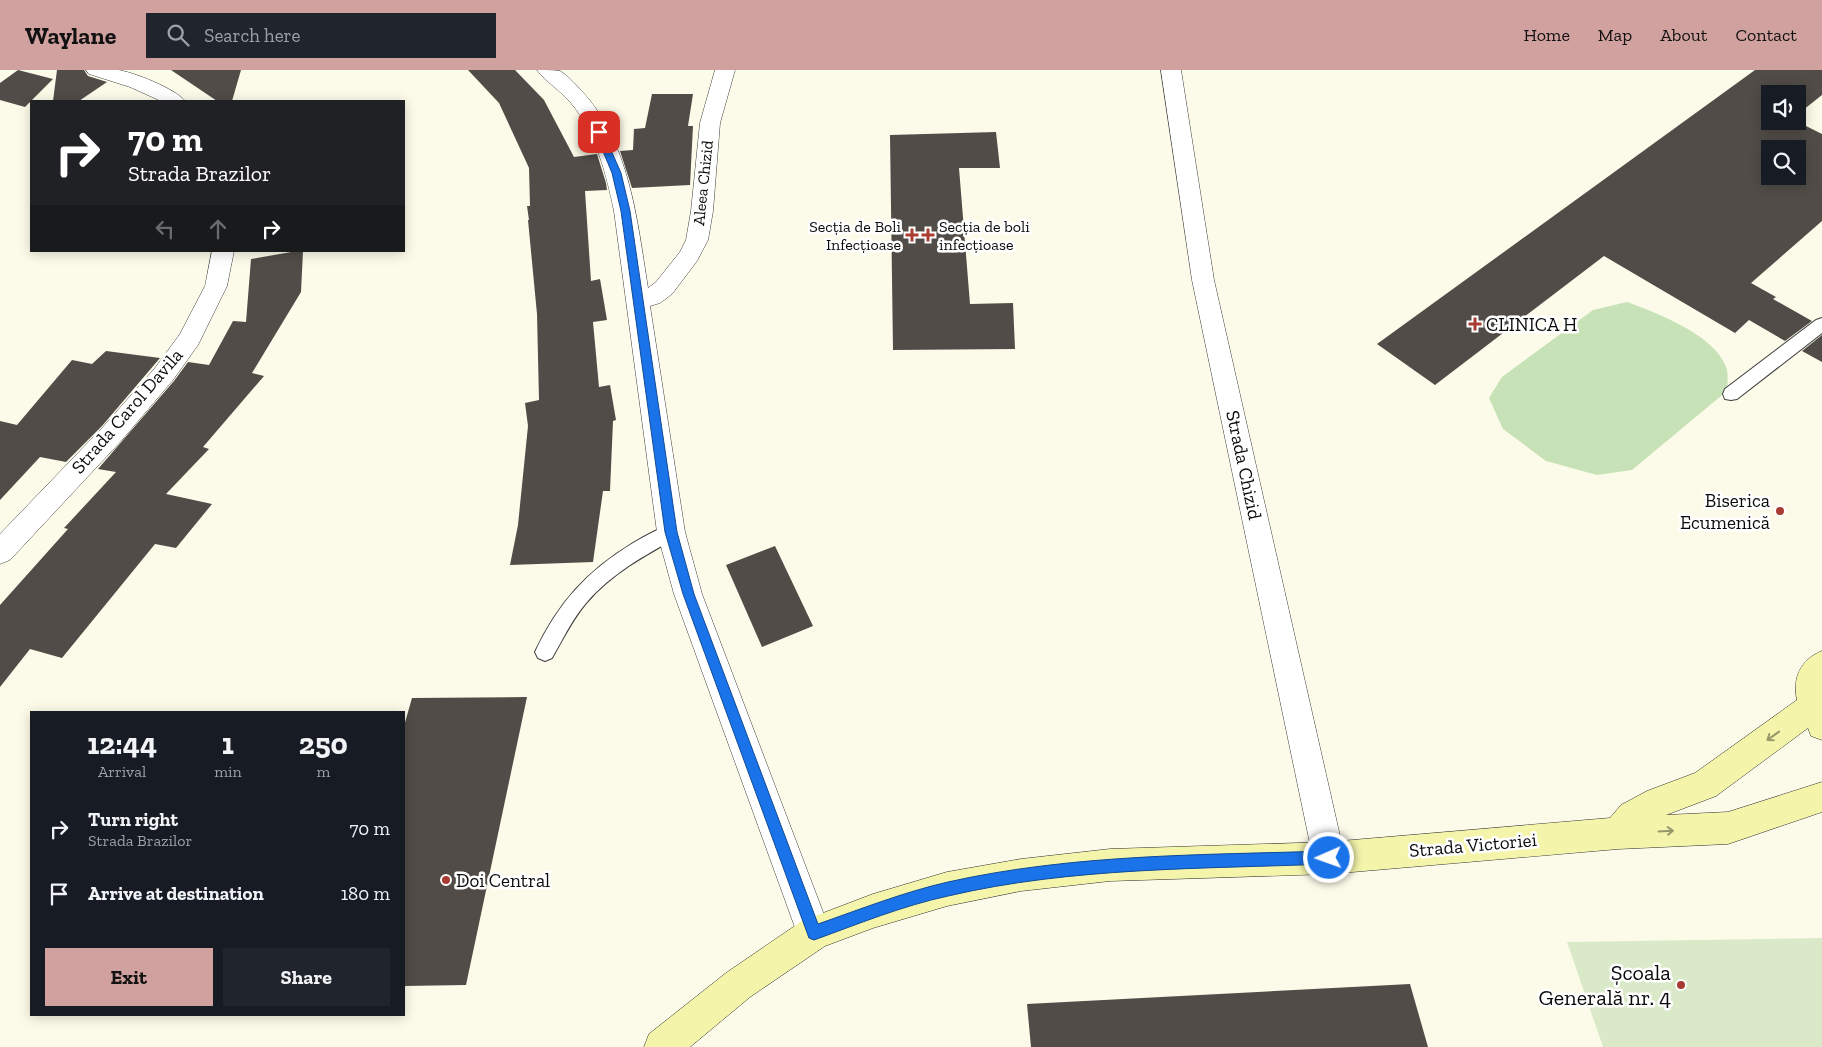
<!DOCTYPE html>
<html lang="en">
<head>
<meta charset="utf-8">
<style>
  :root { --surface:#171b24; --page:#20242c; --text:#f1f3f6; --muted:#9ea1a6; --accent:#d0a19e }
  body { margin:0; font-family:"Zilla Slab",serif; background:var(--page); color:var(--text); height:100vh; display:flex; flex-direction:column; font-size:19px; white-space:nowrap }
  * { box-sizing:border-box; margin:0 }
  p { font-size:16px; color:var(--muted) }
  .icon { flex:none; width:28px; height:28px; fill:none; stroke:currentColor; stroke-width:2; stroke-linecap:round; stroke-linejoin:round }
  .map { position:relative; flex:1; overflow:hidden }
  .side { position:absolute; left:30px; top:641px; width:375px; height:305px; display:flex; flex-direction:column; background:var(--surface); border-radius:0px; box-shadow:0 2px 12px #0003 }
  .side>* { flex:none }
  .banner { position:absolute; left:30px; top:30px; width:375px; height:152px; border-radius:0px; box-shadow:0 2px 12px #0003; background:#202124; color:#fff; overflow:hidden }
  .buttons { position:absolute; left:1761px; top:15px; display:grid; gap:10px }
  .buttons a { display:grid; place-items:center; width:45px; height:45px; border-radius:0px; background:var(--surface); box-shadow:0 2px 12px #0003; font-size:25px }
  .pin { position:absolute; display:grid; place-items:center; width:42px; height:42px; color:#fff; margin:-21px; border-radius:10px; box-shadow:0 2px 8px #0006 }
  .me { position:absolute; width:55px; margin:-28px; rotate:268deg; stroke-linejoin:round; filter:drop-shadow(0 0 4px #0008) }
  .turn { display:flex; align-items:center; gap:18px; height:105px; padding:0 15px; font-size:22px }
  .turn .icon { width:65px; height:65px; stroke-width:2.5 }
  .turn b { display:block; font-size:35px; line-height:42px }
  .lanes { display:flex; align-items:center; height:48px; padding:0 15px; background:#0003; justify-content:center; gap:25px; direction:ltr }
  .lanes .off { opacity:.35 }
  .eta { display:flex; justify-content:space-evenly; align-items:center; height:85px; text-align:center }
  .eta b { font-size:30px; font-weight:700; line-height:35px }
  .primary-button { display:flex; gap:10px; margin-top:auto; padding:10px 15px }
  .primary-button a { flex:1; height:58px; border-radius:0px; background:var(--accent); color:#111; font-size:20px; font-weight:700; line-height:58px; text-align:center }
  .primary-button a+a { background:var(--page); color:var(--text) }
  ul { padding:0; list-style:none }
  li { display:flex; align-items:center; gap:15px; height:65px; padding:0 15px }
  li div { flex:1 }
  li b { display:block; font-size:19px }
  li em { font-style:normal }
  header { display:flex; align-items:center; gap:30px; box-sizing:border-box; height:70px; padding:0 25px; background:var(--accent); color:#111 }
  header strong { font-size:24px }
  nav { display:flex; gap:28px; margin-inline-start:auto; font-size:18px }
  .search { width:350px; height:45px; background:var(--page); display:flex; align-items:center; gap:12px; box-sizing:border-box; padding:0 18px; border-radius:0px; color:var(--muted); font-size:19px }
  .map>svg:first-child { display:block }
  .green { fill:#c8e2b7 }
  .pitch { fill:#daeac8 }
  .building { fill:#514c47; fill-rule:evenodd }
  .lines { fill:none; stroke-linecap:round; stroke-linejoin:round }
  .lane-casing { stroke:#3d3d3d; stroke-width:2 }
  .street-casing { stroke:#3d3d3d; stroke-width:1 }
  .secondary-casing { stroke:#2c2c2c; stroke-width:1 }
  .lane { fill:#fff; fill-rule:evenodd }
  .street { fill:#fff; fill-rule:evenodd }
  .secondary { fill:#f4f5ab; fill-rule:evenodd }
  .oneway { stroke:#96976b }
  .route { fill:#1a73e8; stroke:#114b97 }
  .poi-dot { fill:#a83c33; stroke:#fff; stroke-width:2 }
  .labels { text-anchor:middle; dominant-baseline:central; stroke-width:5; stroke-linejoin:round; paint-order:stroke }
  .far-street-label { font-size:16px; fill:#0a0a0a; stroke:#fff }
  .far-poi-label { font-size:16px; fill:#0a0a0a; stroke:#fff; text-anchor:end }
  .poi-label { font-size:19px; fill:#0a0a0a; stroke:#fff; text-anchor:start }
  .street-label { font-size:19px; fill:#0a0a0a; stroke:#fff }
  .near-poi-label { font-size:22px; fill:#0a0a0a; stroke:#fff; text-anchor:end }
</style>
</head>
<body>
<header>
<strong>Waylane</strong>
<div class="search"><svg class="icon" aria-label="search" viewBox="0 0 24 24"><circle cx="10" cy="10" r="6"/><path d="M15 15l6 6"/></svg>Search here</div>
<nav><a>Home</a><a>Map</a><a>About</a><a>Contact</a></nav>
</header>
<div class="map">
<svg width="1822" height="977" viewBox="0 0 1822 977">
  <rect width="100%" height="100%" fill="#fcfbe9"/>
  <path class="green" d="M 1627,232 C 1657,243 1715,265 1726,297 C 1729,304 1727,314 1727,321 L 1632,400 L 1597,405 L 1546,391 L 1503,359 L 1489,328 L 1502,307 L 1593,240 Z"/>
  <path class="pitch" d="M 1822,868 L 1822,977 L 1603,977 L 1567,872 Z"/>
  <path class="building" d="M 18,0 L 53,9 L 25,37 L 0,30 L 0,13 Z
    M 57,0 L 84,0 L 88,6 L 107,12 L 79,31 L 53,31 Z
    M 171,0 L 241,0 L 232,31 L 217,31 Z
    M 468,0 L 515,0 L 544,30 L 574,87 L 597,84 L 606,113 L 607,120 L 585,121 L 591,211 L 600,209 L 607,250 L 593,252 L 599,317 L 610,315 L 616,350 L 613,351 L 610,421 L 603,421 L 593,492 L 510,495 L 518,455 L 528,356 L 525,333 L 539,330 L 537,244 L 528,150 L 529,150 L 527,136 L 530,136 L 529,98 L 499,33 Z
    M 1755,0 L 1822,0 L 1822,25 L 1798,44 L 1798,24 L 1770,24 L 1770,51 L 1796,51 L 1822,64 L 1822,151 L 1751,213 L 1776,227 L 1773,229 L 1812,251 L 1785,271 L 1749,250 L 1735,263 L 1604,186 L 1435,315 L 1377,274 ZM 1770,79 L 1798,79 L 1798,106 L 1770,106 Z
    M 652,24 L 693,24 L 688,56 L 693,56 L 690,115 L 632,118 L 620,81 L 633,80 L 634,59 L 645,58 Z
    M 996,62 L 1000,98 L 959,98 L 970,234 L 1013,233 L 1015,279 L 893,280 L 890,65 Z
    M 297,181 L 303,181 L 301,222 L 252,303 L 264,306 L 203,377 L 209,379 L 166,424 L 212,434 L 176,478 L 155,474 L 62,588 L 30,579 L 0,617 L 0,535 L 68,459 L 64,458 L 116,402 L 98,399 L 174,311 L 188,292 L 209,295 L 233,251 L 246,252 L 251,189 Z
    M 1822,265 L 1822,292 L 1802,281 Z
    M 106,281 L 160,288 L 102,356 L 66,392 L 40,387 L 0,430 L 0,351 L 17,355 L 72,290 L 92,294 Z
    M 775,476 L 813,556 L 762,577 L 726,495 Z
    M 527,627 L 466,915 L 404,916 L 404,656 L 412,628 Z
    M 1410,914 L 1428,977 L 1031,977 L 1027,934 Z"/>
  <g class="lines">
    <g class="lane-casing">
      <path id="lane" d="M 1822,248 L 1822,263 L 1737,329 L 1731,330 L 1725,329 L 1723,324 L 1725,319 L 1816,250 Z
        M 671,454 L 678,457 L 680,462 L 678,467 C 645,485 611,504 587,532 C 572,549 563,569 552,588 L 545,591 L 538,588 L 535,582 C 558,533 587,501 633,473 C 645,466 658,459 671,454 Z"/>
    </g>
    <g class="street-casing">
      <path id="street" d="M 86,0 C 97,0 108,0 118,0 C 133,2 176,19 185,31 L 161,31 L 130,17 L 89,4 Z
        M 537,0 C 544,0 555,0 560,1 C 567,5 574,13 580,19 C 630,72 637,150 648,218 L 656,212 L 680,182 L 686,170 L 691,141 L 700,53 L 715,0 L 735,0 L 720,53 L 713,141 L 708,170 L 697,191 L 672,224 L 660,233 L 650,236 L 685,462 L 702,524 L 831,863 L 826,875 L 814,880 L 802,875 L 797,863 L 674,524 L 657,462 L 614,141 C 606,103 596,63 571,33 C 561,21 546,12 537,0 Z
        M 1161,0 L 1181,0 L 1214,210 L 1345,788 L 1341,800 L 1329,804 L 1317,800 L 1313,788 L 1192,210 Z
        M 212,181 L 234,181 L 227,216 L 198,275 L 173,310 L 121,371 L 10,490 L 0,494 L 0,464 L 103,357 L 155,298 L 180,264 L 205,216 Z"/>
    </g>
    <g class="secondary-casing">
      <path id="secondary" d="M 1822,581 L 1822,670 L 1811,666 L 1808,658 L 1716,726 L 1666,745 L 1728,742 L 1822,712 L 1822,742 L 1728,774 L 1618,779 L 1329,804 L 1110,811 L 1021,821 L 947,836 L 873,858 L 825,876 L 750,927 L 690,977 L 644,977 L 649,964 L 726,903 L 802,851 L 873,824 L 947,802 L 1021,789 L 1110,779 L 1329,772 L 1610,748 L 1621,735 L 1647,721 L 1695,703 L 1797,630 C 1792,608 1801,589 1822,581 Z"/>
    </g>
    <use href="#lane" class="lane"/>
    <use href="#street" class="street"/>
    <use href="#secondary" class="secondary"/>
  </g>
  <defs><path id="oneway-shaft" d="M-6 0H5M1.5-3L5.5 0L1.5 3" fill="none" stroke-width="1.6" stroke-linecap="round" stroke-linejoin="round" transform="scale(1.25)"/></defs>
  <g class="oneway">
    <use href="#oneway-shaft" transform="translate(1773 666) rotate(144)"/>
    <use href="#oneway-shaft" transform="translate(1666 761) rotate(-3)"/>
  </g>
  <path class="route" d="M 599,59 L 603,62 L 621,103 L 630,141 L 677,462 L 694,524 L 818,854 C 861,839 904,822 948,812 C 1073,784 1202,785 1329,781 L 1334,783 L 1335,788 L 1334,792 L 1329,794 C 1202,799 1072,797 948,826 C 902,836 858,854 814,870 L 809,868 L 683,524 L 665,462 L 621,141 L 612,103 L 595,62 Z"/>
  <g class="poi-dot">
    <path d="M909.5 157.5h5v5h5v5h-5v5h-5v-5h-5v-5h5z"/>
    <path d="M925.5 157.5h5v5h5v5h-5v5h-5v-5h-5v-5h5z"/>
    <path d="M1472.5 246.5h5v5h5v5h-5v5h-5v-5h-5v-5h5z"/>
    <circle cx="1780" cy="441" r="5"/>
    <circle cx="446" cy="810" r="5"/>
    <circle cx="1681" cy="915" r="5"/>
  </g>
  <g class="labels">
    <g class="far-street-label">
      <text transform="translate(703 113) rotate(-84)">Aleea Chizid</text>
    </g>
    <g class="far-poi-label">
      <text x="901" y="156">Secția de Boli<tspan x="901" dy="18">Infecțioase</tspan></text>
      <text x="939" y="156" text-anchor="start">Secția de boli<tspan x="939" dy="18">infecțioase</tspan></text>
    </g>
    <g class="poi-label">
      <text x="1486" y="254">CLINICA H</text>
      <text x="1770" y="430" text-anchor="end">Biserica<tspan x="1770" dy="22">Ecumenică</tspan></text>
      <text x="456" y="810">Doi Central</text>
    </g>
    <g class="street-label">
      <text transform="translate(127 341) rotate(-49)">Strada Carol Davila</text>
      <text transform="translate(1244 395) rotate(78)">Strada Chizid</text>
      <text transform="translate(1473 775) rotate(-5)">Strada Victoriei</text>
    </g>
    <g class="near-poi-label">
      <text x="1671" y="902">Școala<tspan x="1671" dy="25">Generală nr. 4</tspan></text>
    </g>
  </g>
</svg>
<div class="buttons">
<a><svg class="icon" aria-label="sound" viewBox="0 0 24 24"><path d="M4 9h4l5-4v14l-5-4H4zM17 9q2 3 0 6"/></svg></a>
<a><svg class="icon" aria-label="search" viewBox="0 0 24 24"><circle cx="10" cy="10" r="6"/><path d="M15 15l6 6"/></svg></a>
</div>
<div class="pin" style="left:599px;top:62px;background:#d93025"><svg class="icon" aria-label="arrive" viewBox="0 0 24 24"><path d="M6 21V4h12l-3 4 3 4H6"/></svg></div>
<svg class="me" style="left:1329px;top:788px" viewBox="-20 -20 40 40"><circle r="17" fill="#1a73e8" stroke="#fff" stroke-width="3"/><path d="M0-11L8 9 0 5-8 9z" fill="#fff"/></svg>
<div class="banner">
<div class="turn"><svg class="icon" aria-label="right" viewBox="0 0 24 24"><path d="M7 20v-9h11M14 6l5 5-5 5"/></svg><div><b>70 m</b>Strada Brazilor</div></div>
<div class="lanes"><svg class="icon off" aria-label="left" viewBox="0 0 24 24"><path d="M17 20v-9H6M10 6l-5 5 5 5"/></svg><svg class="icon off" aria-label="ahead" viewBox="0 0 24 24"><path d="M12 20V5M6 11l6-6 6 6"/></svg><svg class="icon" aria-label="right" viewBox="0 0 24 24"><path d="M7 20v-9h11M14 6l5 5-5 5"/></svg></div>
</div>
<section class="side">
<div class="eta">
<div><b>12:44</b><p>Arrival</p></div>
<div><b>1</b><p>min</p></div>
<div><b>250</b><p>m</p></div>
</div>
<ul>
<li><svg class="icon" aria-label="right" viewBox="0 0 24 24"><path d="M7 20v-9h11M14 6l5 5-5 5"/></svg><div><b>Turn right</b><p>Strada Brazilor</p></div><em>70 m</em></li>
<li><svg class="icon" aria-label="arrive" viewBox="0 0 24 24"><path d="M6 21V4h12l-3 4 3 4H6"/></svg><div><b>Arrive at destination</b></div><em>180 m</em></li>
</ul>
<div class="primary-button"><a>Exit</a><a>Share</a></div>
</section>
</div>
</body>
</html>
